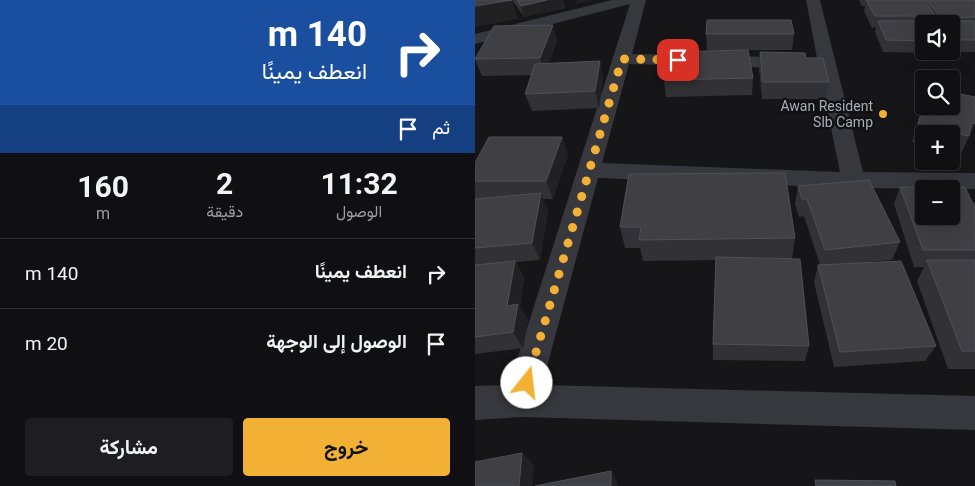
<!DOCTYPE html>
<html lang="ar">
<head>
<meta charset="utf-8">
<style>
  :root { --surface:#101012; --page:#1e1e20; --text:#f1f3f6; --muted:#9c9d9f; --line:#303032; --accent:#f2b134 }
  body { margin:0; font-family:Roboto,Vazirmatn,sans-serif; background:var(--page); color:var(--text); direction:rtl; height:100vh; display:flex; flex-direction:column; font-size:19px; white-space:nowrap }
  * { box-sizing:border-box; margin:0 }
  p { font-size:16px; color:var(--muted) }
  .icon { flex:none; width:28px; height:28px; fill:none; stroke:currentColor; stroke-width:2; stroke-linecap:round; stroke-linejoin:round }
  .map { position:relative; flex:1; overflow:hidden; direction:ltr }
  .details { display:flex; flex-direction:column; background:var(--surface); width:475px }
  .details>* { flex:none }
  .hud { background:#1a4fa0; color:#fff; overflow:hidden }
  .fabs { position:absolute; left:440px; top:15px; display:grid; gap:10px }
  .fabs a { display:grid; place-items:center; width:45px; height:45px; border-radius:5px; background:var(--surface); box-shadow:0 5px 20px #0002,0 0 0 1px var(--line); font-size:25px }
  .pin { position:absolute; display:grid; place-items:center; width:42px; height:42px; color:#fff; margin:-21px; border-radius:10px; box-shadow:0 2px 8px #0006 }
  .me { position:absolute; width:55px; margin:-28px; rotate:16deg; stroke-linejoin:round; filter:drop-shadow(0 0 4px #0008) }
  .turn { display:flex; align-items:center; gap:18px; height:105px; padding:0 25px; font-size:22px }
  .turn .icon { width:65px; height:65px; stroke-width:2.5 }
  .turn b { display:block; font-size:35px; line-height:42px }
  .then { display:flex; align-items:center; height:48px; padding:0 25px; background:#0003; gap:10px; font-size:19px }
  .eta { display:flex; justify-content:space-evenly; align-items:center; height:85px; text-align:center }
  .eta b { font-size:30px; font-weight:700; line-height:35px }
  .button { display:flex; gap:10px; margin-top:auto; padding:10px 25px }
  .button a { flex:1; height:58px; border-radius:5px; background:var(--accent); color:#111; font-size:20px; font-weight:700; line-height:58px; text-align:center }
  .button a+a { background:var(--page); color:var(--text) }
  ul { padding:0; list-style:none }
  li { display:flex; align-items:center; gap:15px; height:70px; padding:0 25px; border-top:1px solid var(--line) }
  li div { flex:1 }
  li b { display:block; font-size:19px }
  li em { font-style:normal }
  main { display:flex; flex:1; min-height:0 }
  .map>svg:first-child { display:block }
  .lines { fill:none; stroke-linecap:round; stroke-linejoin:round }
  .minor { fill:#37383d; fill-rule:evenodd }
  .wall { fill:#323236 }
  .shaded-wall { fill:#212124 }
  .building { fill:#3f3f44; stroke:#4f5156; fill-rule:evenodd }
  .route { stroke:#f2b134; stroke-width:9; stroke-dasharray:0 16.2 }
  .poi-dot { fill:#f2b134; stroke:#111113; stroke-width:2 }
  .labels { text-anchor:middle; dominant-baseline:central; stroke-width:5; stroke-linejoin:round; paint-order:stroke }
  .far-poi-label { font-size:14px; fill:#a8adb8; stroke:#111113; text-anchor:end }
</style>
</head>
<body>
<main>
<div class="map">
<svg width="500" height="486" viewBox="0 0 500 486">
  <rect width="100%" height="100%" fill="#161618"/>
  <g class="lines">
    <path class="minor" d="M 137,0 L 171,0 L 157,54 L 342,58 L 331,0 L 345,0 L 388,172 L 500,173 L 500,189 L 378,188 L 123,178 L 67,385 L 500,396 L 500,430 L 46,417 L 0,420 L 0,386 L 34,385 L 155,4 L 0,44 L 0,34 ZM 154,64 L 344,69 L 365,172 L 127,163 Z"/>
  </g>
  <path class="wall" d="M 37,0 L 88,0 L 90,8 L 49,17 Z
    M 384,0 L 500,0 L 500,52 L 470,52 L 469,51 L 476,51 L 476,24 L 458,23 L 449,24 L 449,51 L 460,51 L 459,53 L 408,52 L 400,32 L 401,27 L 397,28 L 389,11 L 390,6 L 387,6 Z
    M 78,25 L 82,41 L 74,63 L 128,77 L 124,108 L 57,111 L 50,94 L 57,75 L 7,76 L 0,59 Z
    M 231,34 L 319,34 L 317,50 L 273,50 L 278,78 L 277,95 L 191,97 L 189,80 L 267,50 L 232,50 Z
    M 285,52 L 331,58 L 354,82 L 351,99 L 287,99 L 284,69 Z
    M 449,100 L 449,106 L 500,123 L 486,154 L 476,151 L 476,134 L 449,134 L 449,145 L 437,142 Z
    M 87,137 L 93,155 L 78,199 L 68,199 L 73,211 L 65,260 L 41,262 L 49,278 L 45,307 L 53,320 L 48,348 L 0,354 L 0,163 Z
    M 154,174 L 320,238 L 317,259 L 334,346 L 330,361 L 238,360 L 238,344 L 241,260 L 168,261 L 165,248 L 150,248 L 145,227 Z
    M 323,186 L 425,242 L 417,260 L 392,262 L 461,346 L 450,361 L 359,367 L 339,282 L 343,265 L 345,265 L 329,216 L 324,217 L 320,204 Z
    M 425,187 L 498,204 L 500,201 L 500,369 L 473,369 L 442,281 L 449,267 L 439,267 L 419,204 Z"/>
  <path class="shaded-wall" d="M 37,0 L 43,19 L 0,27 L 0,6 Z
    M 72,0 L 88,0 L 90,8 L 49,17 L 46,6 Z
    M 100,0 L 119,0 L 101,4 Z
    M 78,25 L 82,41 L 70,74 L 65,58 Z
    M 125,61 L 128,77 L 124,108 L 120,91 Z
    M 87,137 L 93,155 L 78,199 L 71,181 Z
    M 66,193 L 73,211 L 65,260 L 57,243 Z
    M 40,261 L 49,278 L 45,307 L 53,320 L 48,348 L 38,332 L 32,306 Z
    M 47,453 L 59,465 L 57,486 L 44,486 Z
    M 136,471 L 142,482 L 143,486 L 136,486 Z"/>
  <path class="building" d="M 0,0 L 37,0 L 0,6 Z
    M 42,0 L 72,0 L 46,6 Z
    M 391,0 L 449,0 L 460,16 L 400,16 Z
    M 451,0 L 500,0 L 500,17 L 467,18 Z
    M 232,20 L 316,20 L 319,34 L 231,34 Z
    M 403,21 L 452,21 L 453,24 L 449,24 L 449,41 L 411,40 Z
    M 460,21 L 500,21 L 500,40 L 476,40 L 476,24 L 462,24 Z
    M 78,25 L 65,58 L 0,59 L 19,26 Z
    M 273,50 L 278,78 L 189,80 L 190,52 Z
    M 285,52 L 330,53 L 331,58 L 348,58 L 354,82 L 288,82 Z
    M 125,61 L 120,91 L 50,94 L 60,64 Z
    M 476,92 L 500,97 L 500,123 L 496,123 L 494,136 L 443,124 L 449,104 L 449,106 L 476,106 Z
    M 14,137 L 87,137 L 71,181 L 0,181 L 0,163 Z
    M 310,173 L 320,238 L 164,240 L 166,227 L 145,227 L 154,174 Z
    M 394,180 L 425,242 L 350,250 L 332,199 L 327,199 L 323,186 Z
    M 425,187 L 490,187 L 500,208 L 500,250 L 448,250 ZM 449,189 L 476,189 L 476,216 L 449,216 Z
    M 66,193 L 57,243 L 0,248 L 0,199 Z
    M 241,257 L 325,259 L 334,346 L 238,344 Z
    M 452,260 L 500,260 L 500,351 L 487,351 Z
    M 40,261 L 32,306 L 43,304 L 38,332 L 0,337 L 0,265 Z
    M 426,261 L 461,346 L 365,352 L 343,265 Z
    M 47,453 L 44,486 L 0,486 L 0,462 Z
    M 136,471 L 136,486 L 60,486 Z
    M 340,480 L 420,481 L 421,486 L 341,486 Z"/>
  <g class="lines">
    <path class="route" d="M 52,383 L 147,59 L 203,60"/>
  </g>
  <circle class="poi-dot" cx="408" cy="114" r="5"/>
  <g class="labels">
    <g class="far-poi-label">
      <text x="398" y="106">Awan Resident<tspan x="398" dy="16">Slb Camp</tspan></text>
    </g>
  </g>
</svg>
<div class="fabs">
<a><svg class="icon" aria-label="sound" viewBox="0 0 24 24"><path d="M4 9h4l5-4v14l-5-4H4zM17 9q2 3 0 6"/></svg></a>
<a><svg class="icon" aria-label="search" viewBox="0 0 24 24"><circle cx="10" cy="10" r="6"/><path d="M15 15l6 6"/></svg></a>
<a>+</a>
<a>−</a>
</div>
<div class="pin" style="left:203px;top:60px;background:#d93025"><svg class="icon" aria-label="arrive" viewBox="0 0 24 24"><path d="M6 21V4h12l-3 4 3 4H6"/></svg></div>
<svg class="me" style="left:52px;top:383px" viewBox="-20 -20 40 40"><circle r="19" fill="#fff"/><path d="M0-13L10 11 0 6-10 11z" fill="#f2b134"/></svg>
</div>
<section class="details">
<div class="hud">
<div class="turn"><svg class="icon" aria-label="right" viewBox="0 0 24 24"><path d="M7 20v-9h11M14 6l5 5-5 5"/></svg><div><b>140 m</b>انعطف يمينًا</div></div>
<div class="then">ثم<svg class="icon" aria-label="arrive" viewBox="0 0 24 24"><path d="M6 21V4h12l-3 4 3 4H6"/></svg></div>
</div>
<div class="eta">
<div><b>11:32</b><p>الوصول</p></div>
<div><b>2</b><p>دقيقة</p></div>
<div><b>160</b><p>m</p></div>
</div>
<ul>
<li><svg class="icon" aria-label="right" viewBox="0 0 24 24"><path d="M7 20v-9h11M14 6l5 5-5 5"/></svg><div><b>انعطف يمينًا</b></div><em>140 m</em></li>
<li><svg class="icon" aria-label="arrive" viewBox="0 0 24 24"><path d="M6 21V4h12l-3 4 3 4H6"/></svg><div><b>الوصول إلى الوجهة</b></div><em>20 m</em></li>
</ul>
<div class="button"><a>خروج</a><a>مشاركة</a></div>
</section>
</main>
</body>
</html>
